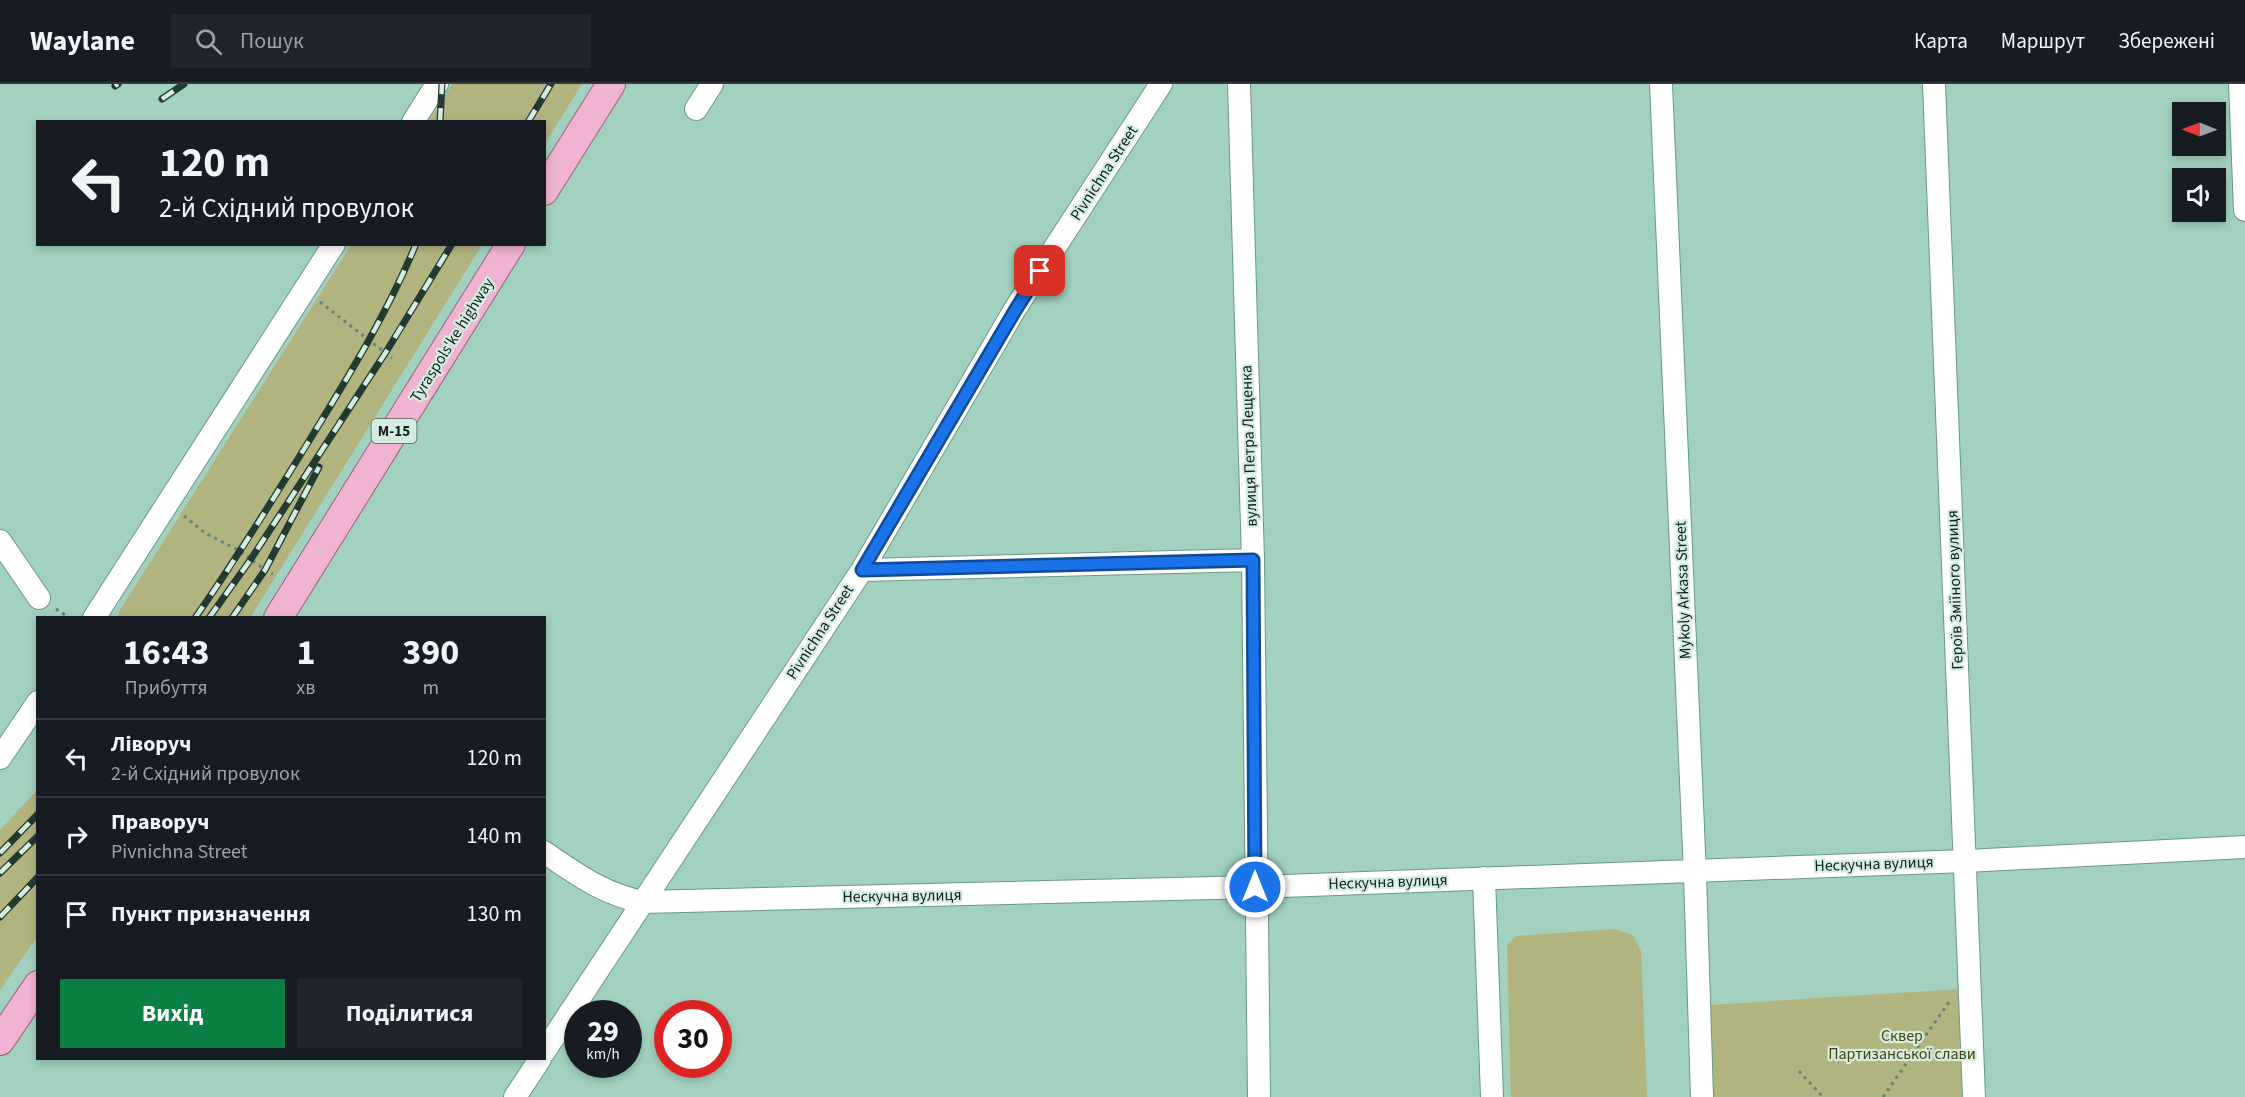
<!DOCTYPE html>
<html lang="uk">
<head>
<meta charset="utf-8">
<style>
  :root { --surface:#171b24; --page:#20242c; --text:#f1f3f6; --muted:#9ea1a6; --line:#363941; --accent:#0b8043 }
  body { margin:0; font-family:"Source Sans 3",sans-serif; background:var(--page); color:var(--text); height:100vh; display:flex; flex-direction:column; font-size:22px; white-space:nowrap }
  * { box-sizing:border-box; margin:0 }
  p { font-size:20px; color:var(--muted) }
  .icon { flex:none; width:33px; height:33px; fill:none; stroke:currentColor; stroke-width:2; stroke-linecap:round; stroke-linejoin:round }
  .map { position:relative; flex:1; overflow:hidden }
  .side { position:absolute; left:36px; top:532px; width:510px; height:444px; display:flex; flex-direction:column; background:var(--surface); border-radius:0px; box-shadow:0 3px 9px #0003 }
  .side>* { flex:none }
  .top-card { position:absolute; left:36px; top:36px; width:510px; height:126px; border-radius:0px; box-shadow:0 3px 9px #0003; background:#171b24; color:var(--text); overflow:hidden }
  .needle { width:39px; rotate:271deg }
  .tools { position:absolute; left:2172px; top:18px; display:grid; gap:12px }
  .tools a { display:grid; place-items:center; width:54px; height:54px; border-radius:0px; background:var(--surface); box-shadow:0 3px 9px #0003; font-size:30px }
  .speed { position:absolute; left:564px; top:916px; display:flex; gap:12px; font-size:30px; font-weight:700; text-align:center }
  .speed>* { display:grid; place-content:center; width:78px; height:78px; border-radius:50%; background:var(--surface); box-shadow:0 3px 9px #0003; line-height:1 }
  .speed small { font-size:15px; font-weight:400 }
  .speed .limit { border:9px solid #d22; background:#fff; color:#111 }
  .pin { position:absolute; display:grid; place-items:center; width:51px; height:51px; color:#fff; margin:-26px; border-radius:12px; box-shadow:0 3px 9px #0006 }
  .me { position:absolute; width:66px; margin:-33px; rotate:0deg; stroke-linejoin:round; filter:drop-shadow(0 0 4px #0008) }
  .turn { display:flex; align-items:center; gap:21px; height:126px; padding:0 24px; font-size:27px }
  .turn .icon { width:78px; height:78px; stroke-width:2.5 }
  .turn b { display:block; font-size:42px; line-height:51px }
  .eta { display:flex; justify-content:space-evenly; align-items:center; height:102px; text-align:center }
  .eta b { font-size:36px; font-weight:700; line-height:42px }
  .cta { display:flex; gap:12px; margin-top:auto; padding:12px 24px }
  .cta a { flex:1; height:69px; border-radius:0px; background:var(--accent); color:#fff; font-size:24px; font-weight:700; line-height:69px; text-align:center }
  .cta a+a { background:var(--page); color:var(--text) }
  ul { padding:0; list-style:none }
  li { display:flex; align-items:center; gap:18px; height:78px; padding:0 24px; border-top:2px solid var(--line) }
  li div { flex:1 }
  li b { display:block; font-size:22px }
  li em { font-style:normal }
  header { display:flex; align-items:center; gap:36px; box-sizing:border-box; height:84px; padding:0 30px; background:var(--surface); border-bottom:2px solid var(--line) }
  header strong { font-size:28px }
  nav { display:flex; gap:33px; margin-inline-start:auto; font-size:21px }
  .search { width:420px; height:54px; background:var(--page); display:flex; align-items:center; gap:15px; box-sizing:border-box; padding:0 21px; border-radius:0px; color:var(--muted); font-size:22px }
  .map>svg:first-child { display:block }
  .green { fill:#b2b480 }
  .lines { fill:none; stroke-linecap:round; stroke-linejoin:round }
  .minor-casing { stroke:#6a9887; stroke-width:24 }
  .major-casing { stroke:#9c6080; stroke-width:30 }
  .path { stroke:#618477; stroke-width:3; stroke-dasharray:3 4.5; stroke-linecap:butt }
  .minor { stroke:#fff; stroke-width:22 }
  .major { stroke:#f1b3d3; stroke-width:28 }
  .rail-casing { stroke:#233a32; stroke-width:7 }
  .rail { stroke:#d5ece3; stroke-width:4.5; stroke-dasharray:14; stroke-linecap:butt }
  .route-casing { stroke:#114b97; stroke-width:15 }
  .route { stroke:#1a73e8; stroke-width:10 }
  .labels { text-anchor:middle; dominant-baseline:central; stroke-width:4.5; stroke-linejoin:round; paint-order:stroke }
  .shield { fill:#d5ece3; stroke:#4b5f58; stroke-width:1.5 }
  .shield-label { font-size:15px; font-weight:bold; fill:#10231d }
  .street-label { font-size:16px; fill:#10231d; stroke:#d5ece3 }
  .park-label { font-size:16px; fill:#44440d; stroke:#d5ece3 }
</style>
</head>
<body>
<header>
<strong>Waylane</strong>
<div class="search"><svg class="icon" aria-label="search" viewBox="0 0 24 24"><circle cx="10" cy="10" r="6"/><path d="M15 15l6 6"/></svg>Пошук</div>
<nav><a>Карта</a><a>Маршрут</a><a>Збережені</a></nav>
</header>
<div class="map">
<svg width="2245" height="1013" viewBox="0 0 2245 1013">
  <rect width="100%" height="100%" fill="#a2d2bf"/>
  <path class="green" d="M 452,0 L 582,0 L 545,60 L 544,38 L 429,37 Z
    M 351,161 L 482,161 L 250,534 L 118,534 L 118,529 Z
    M 37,706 L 37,853 L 0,906 L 0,746 Z
    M 1614,845 L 1633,851 L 1641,867 L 1647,1013 L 1511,1013 L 1507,860 L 1517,852 Z
    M 1961,905 L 1964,1013 L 1711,1013 L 1708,921 Z"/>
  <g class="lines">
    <g class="minor-casing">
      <path id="minor" d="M 1239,0 L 1253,476 L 1259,1013
        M 1661,0 L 1695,790 L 1702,1013
        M 1934,0 L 1974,1013
        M 2240,0 L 2245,126
        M 696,25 L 712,0
        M 413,38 L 437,0
        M 0,457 L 39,514
        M 862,486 L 1253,476
        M 94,534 L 334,160
        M 0,674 L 38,618
        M 544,768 C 578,791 603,810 643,818 L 1255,803 L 1966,777 L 2245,763
        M 1484,794 L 1492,1013
        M 544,968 L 862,486 L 1015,225 L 1161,0
        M 515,1013 L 540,975"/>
    </g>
    <g class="major-casing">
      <path id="major" d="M 544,107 L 611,0
        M 278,534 L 511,160
        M 0,957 L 38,901"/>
    </g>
    <path class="path" d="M 320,218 L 392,274
      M 184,432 L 205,449 L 240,467 L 265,486 L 273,490
      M 56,525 L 70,534
      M 1799,987 L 1823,1013
      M 1883,1013 L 1949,918"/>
    <use href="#minor" class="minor"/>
    <use href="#major" class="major"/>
    <g class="rail-casing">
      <path id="rail" d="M 115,2 L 118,0
        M 162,15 L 184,0
        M 440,38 L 442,0
        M 528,38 L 551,0
        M 195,534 C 235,477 272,417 309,357 C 348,293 387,230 416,160
        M 209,534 L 251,475 L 386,268 L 452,160
        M 232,534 L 265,486 L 319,383
        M 0,769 L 38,730
        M 0,789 L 38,752
        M 0,833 L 38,793"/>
    </g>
    <use href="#rail" class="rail"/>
  </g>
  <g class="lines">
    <g class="route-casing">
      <path id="route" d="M 1040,187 L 1016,225 L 862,486 L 1253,476 L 1255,803"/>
    </g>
    <use href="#route" class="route"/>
  </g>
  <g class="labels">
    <rect class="shield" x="371.5" y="335" width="45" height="24" rx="4.5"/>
    <g class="shield-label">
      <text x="394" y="347">М-15</text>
    </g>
    <g class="street-label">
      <text transform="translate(1104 89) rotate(-57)">Pivnichna Street</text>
      <text transform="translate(452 256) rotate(-58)">Tyraspols'ke highway</text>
      <text transform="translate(1249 362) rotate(-92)">вулиця Петра Лещенка</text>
      <text transform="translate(1683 506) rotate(-92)">Mykoly Arkasa Street</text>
      <text transform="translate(1955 506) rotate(-92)">Героїв Зміїного вулиця</text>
      <text transform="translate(820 548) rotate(-57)">Pivnichna Street</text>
      <text transform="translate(1874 780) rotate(-2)">Нескучна вулиця</text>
      <text transform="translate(1388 798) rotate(-2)">Нескучна вулиця</text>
      <text transform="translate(902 812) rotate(-1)">Нескучна вулиця</text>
    </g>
    <g class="park-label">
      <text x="1902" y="952">Сквер<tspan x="1902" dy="18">Партизанської слави</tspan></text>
    </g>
  </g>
</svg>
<div class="tools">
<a><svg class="needle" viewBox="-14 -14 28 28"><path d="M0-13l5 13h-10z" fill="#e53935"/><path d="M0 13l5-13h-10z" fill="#9ea1a6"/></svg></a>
<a><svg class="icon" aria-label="sound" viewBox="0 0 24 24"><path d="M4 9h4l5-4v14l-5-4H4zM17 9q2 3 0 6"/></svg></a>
</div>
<div class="speed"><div>29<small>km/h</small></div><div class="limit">30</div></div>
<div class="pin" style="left:1040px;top:187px;background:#d93025"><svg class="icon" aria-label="arrive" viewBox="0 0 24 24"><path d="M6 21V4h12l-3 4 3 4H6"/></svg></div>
<svg class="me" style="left:1255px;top:803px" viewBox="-20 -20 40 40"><circle r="17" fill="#1a73e8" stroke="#fff" stroke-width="3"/><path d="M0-11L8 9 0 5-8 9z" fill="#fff"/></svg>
<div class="top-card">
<div class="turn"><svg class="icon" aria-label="left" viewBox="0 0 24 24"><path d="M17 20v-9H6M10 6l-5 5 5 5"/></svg><div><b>120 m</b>2-й Східний провулок</div></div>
</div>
<section class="side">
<div class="eta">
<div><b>16:43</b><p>Прибуття</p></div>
<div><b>1</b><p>хв</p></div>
<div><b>390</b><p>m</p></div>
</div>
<ul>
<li><svg class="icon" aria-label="left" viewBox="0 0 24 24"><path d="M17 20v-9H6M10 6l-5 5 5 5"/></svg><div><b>Ліворуч</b><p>2-й Східний провулок</p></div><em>120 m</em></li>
<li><svg class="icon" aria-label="right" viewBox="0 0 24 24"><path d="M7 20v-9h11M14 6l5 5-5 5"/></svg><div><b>Праворуч</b><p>Pivnichna Street</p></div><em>140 m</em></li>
<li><svg class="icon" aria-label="arrive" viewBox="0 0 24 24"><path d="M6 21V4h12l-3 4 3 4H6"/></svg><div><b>Пункт призначення</b></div><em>130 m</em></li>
</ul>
<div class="cta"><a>Вихід</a><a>Поділитися</a></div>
</section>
</div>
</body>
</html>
